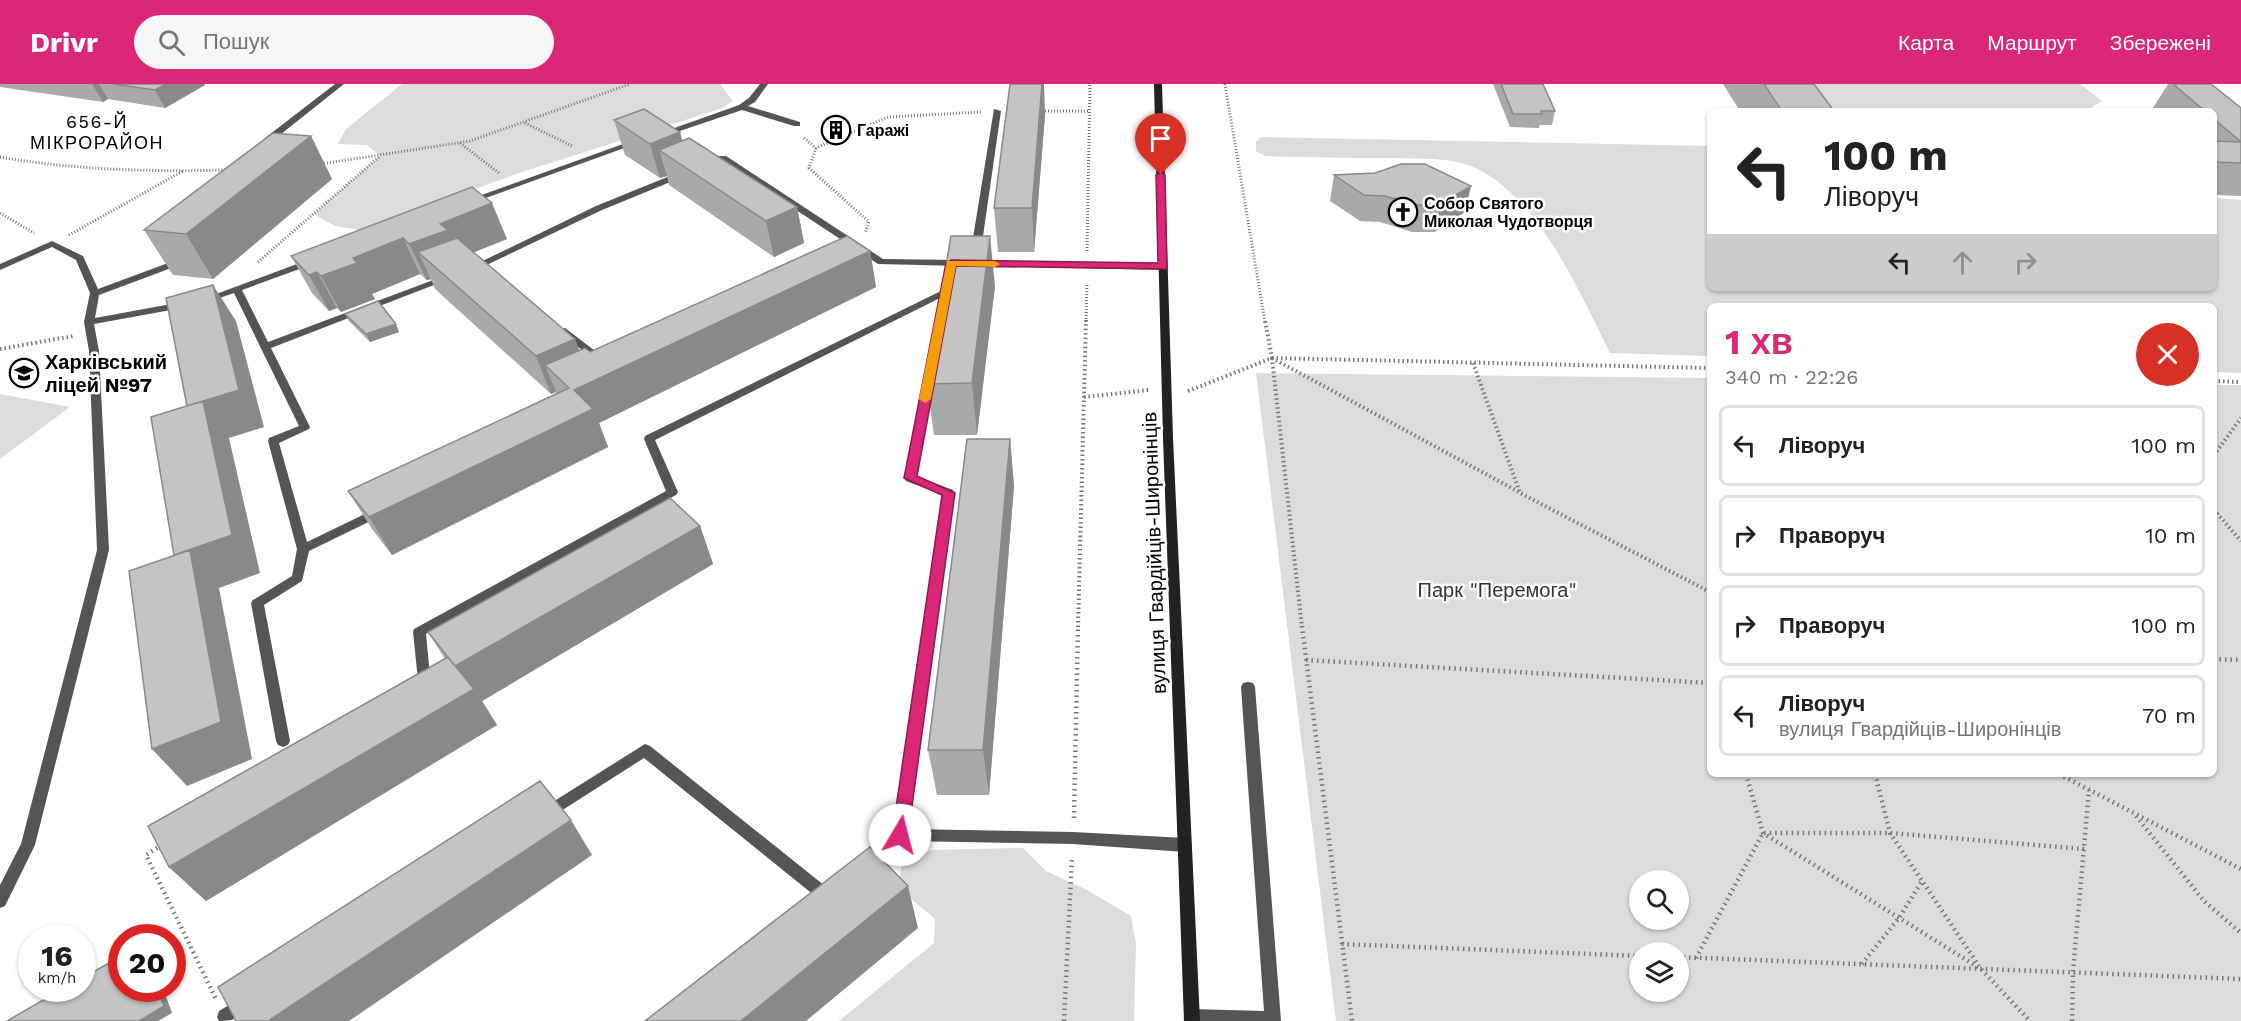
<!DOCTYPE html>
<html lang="uk">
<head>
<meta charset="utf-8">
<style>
  :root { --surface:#fff; --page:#f6f6f6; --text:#222; --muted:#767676; --line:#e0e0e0; --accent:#db2777 }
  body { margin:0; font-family:"Work Sans",sans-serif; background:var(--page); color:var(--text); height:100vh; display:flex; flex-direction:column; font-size:22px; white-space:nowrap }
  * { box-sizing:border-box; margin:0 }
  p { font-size:20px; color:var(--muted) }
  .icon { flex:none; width:33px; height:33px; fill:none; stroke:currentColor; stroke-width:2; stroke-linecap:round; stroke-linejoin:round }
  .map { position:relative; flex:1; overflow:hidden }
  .panel { position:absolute; left:1707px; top:219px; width:510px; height:474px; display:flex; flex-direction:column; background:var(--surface); border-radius:9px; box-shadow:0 2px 4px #0004 }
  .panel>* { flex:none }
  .banner { position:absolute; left:1707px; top:24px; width:510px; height:183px; border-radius:9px; box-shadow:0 2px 4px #0004; background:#fff; color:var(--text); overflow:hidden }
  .controls { position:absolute; left:1629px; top:786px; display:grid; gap:12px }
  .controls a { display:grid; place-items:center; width:60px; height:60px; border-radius:50%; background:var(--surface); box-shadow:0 2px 4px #0004; font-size:30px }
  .speed { position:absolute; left:18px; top:840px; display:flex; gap:12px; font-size:30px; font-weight:700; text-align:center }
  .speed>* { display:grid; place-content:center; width:78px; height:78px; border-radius:50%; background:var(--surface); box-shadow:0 2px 4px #0004; line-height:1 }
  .speed small { font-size:15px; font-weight:400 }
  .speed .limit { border:9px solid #d22; background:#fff; color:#111 }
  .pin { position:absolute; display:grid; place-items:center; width:51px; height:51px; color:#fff; margin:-62px -26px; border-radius:50% 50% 50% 0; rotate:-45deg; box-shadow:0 0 6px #0007 }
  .pin .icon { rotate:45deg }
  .me { position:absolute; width:66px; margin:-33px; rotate:8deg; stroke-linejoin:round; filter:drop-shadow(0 0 4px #0008) }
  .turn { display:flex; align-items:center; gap:21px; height:126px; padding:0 18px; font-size:27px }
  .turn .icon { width:78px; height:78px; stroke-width:2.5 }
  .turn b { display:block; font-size:42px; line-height:51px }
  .lanes { display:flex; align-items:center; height:57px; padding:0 18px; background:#0003; justify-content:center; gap:30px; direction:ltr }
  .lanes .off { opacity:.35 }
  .round { display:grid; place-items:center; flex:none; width:63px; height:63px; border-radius:32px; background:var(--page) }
  .overview { display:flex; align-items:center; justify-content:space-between; height:102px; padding:0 18px }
  h1 { font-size:36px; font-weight:700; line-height:45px; color:var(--accent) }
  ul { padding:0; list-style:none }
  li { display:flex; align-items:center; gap:18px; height:81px; margin:0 12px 9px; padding:0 6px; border:3px solid var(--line); border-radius:9px }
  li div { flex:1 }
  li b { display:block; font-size:22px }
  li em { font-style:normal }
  header { display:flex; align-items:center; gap:36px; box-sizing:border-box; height:84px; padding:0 30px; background:var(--accent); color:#fff }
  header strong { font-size:28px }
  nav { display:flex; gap:33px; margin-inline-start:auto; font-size:21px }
  .search { width:420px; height:54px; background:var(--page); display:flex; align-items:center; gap:15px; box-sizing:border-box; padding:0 21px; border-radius:33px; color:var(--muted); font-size:22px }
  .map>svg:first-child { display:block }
  .green { fill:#dcdcdc; fill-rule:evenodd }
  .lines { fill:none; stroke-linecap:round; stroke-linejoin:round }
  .path-far2 { stroke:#777; stroke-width:3; stroke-dasharray:1 2; stroke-linecap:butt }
  .path-far1 { stroke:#777; stroke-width:4; stroke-dasharray:1.5 3; stroke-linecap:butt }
  .path { stroke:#777; stroke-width:4.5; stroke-dasharray:1.5 4; stroke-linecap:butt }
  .lane { fill:#555; fill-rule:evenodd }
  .secondary { fill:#222; fill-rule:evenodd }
  .wall { fill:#a9a9a9 }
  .shaded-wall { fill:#898989 }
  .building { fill:#c4c4c4; stroke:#898989; stroke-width:1.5 }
  .route { fill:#db2777; stroke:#8e194d; stroke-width:1.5 }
  .slow { fill:#f59e0b }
  .labels { text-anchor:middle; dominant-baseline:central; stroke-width:5; stroke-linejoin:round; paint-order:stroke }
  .far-poi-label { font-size:16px; font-weight:bold; fill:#000; stroke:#fff; text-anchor:start }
  .far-quarter-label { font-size:18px; letter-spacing:1.5px; fill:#000; stroke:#fff }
  .poi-label { font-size:20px; font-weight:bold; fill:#000; stroke:#fff; text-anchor:start }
  .street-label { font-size:20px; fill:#000; stroke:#fff }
  .park-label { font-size:20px; fill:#333; stroke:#fff }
</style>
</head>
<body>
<header>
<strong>Drivr</strong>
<div class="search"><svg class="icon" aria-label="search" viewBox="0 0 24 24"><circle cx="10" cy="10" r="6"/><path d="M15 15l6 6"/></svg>Пошук</div>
<nav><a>Карта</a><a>Маршрут</a><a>Збережені</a></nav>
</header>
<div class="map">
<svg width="2241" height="937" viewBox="0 0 2241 937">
  <rect width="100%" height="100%" fill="#fff"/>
  <path class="green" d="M 402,0 L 720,0 L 733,17 L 720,25 L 522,88 L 362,146 L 335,142 L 314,130 L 380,72 L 367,61 L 338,60 L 346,45 Z
    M 1781,0 L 2080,0 L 2102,17 L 2086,27 L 1800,27 Z
    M 1261,53 L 1710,62 L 1710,204 L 2214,204 L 2214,114 L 2241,116 L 2241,289 L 2214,288 L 2214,222 L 1710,222 L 1710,272 L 1610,269 C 1580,209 1532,97 1461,79 C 1437,73 1409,75 1384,74 C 1344,74 1304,73 1265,72 L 1256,67 L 1256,58 Z
    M 1256,289 L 1710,294 L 1710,690 L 2214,690 L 2214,301 L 2241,301 L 2241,937 L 1336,937 ZM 1640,796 L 1678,796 L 1678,836 L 1640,836 ZM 1640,868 L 1678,868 L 1678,908 L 1640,908 Z
    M 0,310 L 70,323 L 0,375 Z
    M 1023,764 L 1046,787 L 1087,806 L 1131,832 L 1136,860 L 1134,937 L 839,937 L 934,859 L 935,835 L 898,804 L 902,778 L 932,766 Z"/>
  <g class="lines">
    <path class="path-far2" d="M 1225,0 L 1265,238
      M 1042,27 L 1090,27
      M 525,39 L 572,62
      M 804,54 L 816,64 L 888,33 L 981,28
      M 460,59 L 499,89
      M 816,64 L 809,84 L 869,138 L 865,149
      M 0,73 C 74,86 152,88 227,86
      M 321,80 L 470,57 L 630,0
      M 0,129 L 34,149
      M 69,151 L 183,87
      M 1087,167 L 1090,0
      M 258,178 L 379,73
      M 1086,238 L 1087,199"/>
    <path class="path-far1" d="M 0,265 L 73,252
      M 1272,274 L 1302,543
      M 1272,274 L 1710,284
      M 1272,274 L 1519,408
      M 1473,279 L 1520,409 L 1710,508
      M 2214,297 L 2241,298
      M 1188,307 L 1272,274 L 1265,236
      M 1084,313 L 1149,306
      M 2214,371 L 2241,334
      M 2214,426 L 2241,457
      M 1078,543 L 1086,236"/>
    <path class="path" d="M 1302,542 L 1352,937
      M 2214,575 L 2241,576
      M 1306,576 L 1710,599
      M 1746,690 L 1763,749 L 1981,885 L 2030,937
      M 1875,690 L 1890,749 L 1979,882
      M 2059,690 L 2241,785
      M 2136,732 L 2204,817 L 2241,849
      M 1074,734 L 1078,542
      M 162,761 L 146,771 L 216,915
      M 1342,860 L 1640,872
      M 1678,873 L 2241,895
      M 1696,874 L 1763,749 L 1890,749 L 2084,765
      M 1862,880 L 1899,834 L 1922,797
      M 1064,937 L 1072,774
      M 2072,937 L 2073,888 L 2089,706"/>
    <path class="lane" d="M 335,0 L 344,0 L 271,58 L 265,58 L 265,54 Z
      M 760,0 L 768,0 L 755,18 L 748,22 L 800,38 L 800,42 L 794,42 L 742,26 L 662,53 L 655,51 L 739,21 L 749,14 Z
      M 994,25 L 1001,27 L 981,166 L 976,169 L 971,166 Z
      M 634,56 L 641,58 L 472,119 L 465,117 Z
      M 720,72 L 726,72 L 883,175 L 961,176 L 966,179 L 961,182 L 878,180 L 722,77 L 707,84 L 703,81 Z
      M 682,87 L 686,90 L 685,92 L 602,126 L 474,187 L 471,188 L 466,185 L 596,122 Z
      M 52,157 L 83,172 L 98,205 L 168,179 L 176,172 L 182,172 L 184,174 L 174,183 L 99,211 L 95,234 L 182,218 L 187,221 L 182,224 L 94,240 L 99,267 L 109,466 L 35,761 L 5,822 L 0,824 L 0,801 L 21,760 L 97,466 L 89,267 L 84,238 L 90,209 L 76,176 L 52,163 L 0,186 L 0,180 Z
      M 313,174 L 318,177 L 316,179 L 242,206 L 268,258 L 444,192 L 450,192 L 452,194 L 271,264 L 310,343 L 309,345 L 279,359 L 307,458 L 375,425 L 383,425 L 385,428 L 383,431 L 309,467 L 302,497 L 264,521 L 290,657 L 288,661 L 283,663 L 278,661 L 276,657 L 251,519 L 253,516 L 292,492 L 297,465 L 268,357 L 269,354 L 299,342 L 234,209 L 205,219 L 200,216 Z
      M 978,177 L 1163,180 L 1168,183 L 1163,186 L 975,182 L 975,178 Z
      M 945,205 L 948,206 L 948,210 L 655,356 L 678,408 L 676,411 L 426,550 L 431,602 L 429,606 L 424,607 L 419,606 L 413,548 L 414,545 L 666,407 L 644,355 L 645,352 Z
      M 565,244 L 607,276 L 607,280 L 599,280 L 561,249 L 561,245 Z
      M 930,286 L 935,289 L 916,392 L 953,406 L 955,409 L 908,745 L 1073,748 L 1185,754 L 1190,756 L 1192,761 L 1190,766 L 1185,768 L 1073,760 L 903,757 L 869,785 L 864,787 L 859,785 L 857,780 L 859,775 L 893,748 L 943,411 L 906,397 L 904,394 L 925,289 Z
      M 1248,598 L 1253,599 L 1255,603 L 1281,937 L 1186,937 L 1184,933 L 1186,927 L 1192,925 L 1264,927 L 1241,603 L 1243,599 Z
      M 645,660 L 650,662 L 830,806 L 833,811 L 830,816 L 825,818 L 820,816 L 644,674 L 550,734 L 545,736 L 540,734 L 538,730 L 540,726 Z
      M 244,912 L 250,914 L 252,920 C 246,934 232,937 219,937 L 217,933 L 219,927 Z"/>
    <path class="secondary" d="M 1154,0 L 1162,0 L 1173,354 L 1200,937 L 1184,937 L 1163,354 Z"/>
  </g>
  <path class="wall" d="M 0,0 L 204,0 L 205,1 L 165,24 L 108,15 L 103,18 L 0,3 Z
    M 1493,0 L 1543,0 L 1555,27 L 1552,41 L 1540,41 L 1539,44 L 1510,43 Z
    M 1723,0 L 1814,0 L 1834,27 L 1740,27 Z
    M 2168,0 L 2211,0 L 2241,24 L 2241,112 L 2214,111 L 2214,27 L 2151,27 Z
    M 1045,31 L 1034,168 L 998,168 L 994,124 Z
    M 614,36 L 680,48 L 682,57 L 797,123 L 804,159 L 774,173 L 669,101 L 667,92 L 660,94 L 625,71 Z
    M 311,52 L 332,95 L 213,195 L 173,191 L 144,146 Z
    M 1334,91 L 1465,128 L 1434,148 L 1412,148 L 1380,138 L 1360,137 L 1330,117 Z
    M 472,103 L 507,155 L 473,168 L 579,266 L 590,268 L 870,167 L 876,203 L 599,339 L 608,363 L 392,471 L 372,445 L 348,407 L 557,310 L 556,308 L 551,310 L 435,205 L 431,195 L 427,196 L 420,190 L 372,210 L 375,215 L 341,228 L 337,224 L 329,227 L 312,209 L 291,172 Z
    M 995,202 L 977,351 L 934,351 L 927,300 Z
    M 345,230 L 399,248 L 370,258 L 349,237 Z
    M 1010,355 L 1014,402 L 989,711 L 937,711 L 928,666 Z
    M 700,442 L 713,480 L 482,617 L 497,641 L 206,817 L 169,783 L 445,575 L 428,548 Z"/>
  <path class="shaded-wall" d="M 92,0 L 99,0 L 108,15 L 103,18 Z
    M 166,0 L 204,0 L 205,1 L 165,24 L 155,6 Z
    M 1042,0 L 1044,0 L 1045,31 L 1034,168 L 1032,124 Z
    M 680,48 L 689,83 L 659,66 L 667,92 L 660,94 L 650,60 Z
    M 311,52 L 332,95 L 213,195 L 186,150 Z
    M 1471,102 L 1465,128 L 1434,148 L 1439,121 Z
    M 492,119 L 507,155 L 460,174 L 418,168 L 431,195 L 427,196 L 409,160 L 440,140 Z
    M 797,123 L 804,159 L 774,173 L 766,137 Z
    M 990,152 L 995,202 L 977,351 L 972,299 Z
    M 403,154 L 420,190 L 372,210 L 375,215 L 341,228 L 321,192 L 353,174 Z
    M 870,167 L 876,203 L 599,339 L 608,363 L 392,471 L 369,433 L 574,306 Z
    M 317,188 L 337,224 L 329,227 L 309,191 Z
    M 213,201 L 236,237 L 264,343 L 229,354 L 260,489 L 219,504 L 252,675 L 187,702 L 152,665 L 174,471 L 187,322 Z
    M 396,240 L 399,248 L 370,258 L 366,250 Z
    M 575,255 L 590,293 L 545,281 L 556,308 L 551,310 L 536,272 Z
    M 1010,355 L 1014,402 L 989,711 L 983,666 Z
    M 700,442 L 713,480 L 482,617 L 497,641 L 206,817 L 169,783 L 455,582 Z
    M 571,736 L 592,771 L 349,937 L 268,937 Z
    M 908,802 L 918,844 L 806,937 L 741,937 Z
    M 157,904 L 163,904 L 172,929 L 158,937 L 139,937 Z"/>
  <path class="building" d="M 113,0 L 166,0 L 155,6 Z
    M 1010,0 L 1042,0 L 1032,124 L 994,124 Z
    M 1501,0 L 1543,0 L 1555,27 L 1541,27 L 1542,30 L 1513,30 Z
    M 1764,0 L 1814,0 L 1834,27 L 1782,27 Z
    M 2173,0 L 2211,0 L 2241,24 L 2241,58 L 2214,35 L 2214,27 L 2205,27 Z
    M 644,25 L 680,48 L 650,60 L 614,36 Z
    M 273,49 L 311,52 L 186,150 L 144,146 Z
    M 689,54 L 797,123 L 766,137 L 659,66 Z
    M 2214,57 L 2241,58 L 2241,79 L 2214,78 Z
    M 1401,80 L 1425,80 L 1471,102 L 1439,121 L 1417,121 L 1385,112 L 1364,111 L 1334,91 L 1375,89 Z
    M 472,103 L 492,119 L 440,140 L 448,146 L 409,160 L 403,154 L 353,174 L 357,179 L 321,192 L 317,188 L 309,191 L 291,172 Z
    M 847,152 L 870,167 L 574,306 L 593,325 L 369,433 L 348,407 L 569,304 L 545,281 L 585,264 L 590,268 Z
    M 951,152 L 990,152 L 972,299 L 927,300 Z
    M 457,154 L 575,255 L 536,272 L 418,168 Z
    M 213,201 L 239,306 L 187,322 L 166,214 Z
    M 378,217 L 396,240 L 366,250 L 345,230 Z
    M 203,317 L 232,451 L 174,471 L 151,333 Z
    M 967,355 L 1010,355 L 983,666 L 928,666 Z
    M 670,414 L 700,442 L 455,582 L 428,548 Z
    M 190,466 L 221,638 L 152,665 L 129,487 Z
    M 448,573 L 474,605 L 169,783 L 148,742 Z
    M 540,697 L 571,736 L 268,937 L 236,937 L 218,903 Z
    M 870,763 L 908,802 L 741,937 L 645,937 Z
    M 122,872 L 122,904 L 157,904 L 164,922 L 139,937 L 7,937 L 64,904 L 82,904 L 82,894 Z"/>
  <path class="route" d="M 1161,88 L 1165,91 L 1167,185 L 956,182 L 917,392 L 955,409 L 908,751 L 906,756 L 900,759 L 894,756 L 892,751 L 942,411 L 904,394 L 946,179 L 951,176 L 1158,179 L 1156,91 Z"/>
  <path class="slow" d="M 947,177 L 995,177 L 1000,180 L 995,183 L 956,182 L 931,315 L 925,319 L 919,315 Z"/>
  <defs>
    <g id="building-ring" transform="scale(1.5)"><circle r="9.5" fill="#fff" stroke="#000" stroke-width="1.5"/><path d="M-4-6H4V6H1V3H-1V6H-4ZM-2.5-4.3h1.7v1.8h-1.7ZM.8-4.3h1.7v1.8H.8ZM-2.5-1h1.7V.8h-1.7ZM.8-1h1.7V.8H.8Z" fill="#000"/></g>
    <g id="church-ring" transform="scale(1.5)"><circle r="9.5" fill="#fff" stroke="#000" stroke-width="1.5"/><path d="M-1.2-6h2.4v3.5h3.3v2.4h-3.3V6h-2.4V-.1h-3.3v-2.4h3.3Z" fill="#000"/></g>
    <g id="school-ring" transform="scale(1.5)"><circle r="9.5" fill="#fff" stroke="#000" stroke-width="1.5"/><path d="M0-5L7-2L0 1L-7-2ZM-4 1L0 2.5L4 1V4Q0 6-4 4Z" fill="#000"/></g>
  </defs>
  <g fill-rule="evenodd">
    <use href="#building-ring" x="836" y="46"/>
    <use href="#church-ring" x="1403" y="128"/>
    <use href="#school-ring" x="24" y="289"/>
  </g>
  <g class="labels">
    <g class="far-poi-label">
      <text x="857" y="46">Гаражі</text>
      <text x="1424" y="119">Собор Святого<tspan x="1424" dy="18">Миколая Чудотворця</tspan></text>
    </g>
    <g class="far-quarter-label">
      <text x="97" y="37">656-Й<tspan x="97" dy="21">МІКРОРАЙОН</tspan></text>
    </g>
    <g class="poi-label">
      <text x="45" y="278">Харківський<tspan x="45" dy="23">ліцей №97</tspan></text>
    </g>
    <g class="street-label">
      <text transform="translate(1154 469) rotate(-92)">вулиця Гвардійців-Широнінців</text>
    </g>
    <g class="park-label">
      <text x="1497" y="506">Парк "Перемога"</text>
    </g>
  </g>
</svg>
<div class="controls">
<a><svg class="icon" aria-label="search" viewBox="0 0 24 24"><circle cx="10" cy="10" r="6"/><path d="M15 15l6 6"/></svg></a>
<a><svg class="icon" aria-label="layers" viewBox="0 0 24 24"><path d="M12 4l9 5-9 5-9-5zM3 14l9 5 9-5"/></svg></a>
</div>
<div class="speed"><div>16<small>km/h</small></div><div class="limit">20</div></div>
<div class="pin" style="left:1161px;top:91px;background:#d93025"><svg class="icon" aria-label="arrive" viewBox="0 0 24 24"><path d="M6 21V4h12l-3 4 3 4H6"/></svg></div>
<svg class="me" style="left:900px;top:751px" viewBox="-20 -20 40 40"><circle r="19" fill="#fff"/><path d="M0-13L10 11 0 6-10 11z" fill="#db2777"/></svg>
<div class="banner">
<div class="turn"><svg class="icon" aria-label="left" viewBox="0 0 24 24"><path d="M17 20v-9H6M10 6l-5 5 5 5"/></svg><div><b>100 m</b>Ліворуч</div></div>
<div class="lanes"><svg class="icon" aria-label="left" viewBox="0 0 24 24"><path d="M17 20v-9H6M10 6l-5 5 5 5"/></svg><svg class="icon off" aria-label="ahead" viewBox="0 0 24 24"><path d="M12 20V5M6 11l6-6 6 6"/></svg><svg class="icon off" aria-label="right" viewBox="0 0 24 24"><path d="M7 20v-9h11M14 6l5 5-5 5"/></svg></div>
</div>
<section class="panel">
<div class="overview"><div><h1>1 хв</h1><p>340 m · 22:26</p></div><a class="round" style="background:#d93025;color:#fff"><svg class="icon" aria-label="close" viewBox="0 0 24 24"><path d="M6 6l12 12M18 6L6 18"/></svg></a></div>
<ul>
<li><svg class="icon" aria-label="left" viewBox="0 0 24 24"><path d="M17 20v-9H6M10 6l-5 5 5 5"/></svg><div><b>Ліворуч</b></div><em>100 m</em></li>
<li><svg class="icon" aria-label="right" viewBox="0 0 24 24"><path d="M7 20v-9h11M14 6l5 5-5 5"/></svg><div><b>Праворуч</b></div><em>10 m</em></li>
<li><svg class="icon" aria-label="right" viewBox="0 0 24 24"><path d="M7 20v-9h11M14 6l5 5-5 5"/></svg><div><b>Праворуч</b></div><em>100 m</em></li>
<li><svg class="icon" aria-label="left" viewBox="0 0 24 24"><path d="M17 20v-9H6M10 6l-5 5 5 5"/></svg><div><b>Ліворуч</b><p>вулиця Гвардійців-Широнінців</p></div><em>70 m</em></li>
</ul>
</section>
</div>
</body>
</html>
